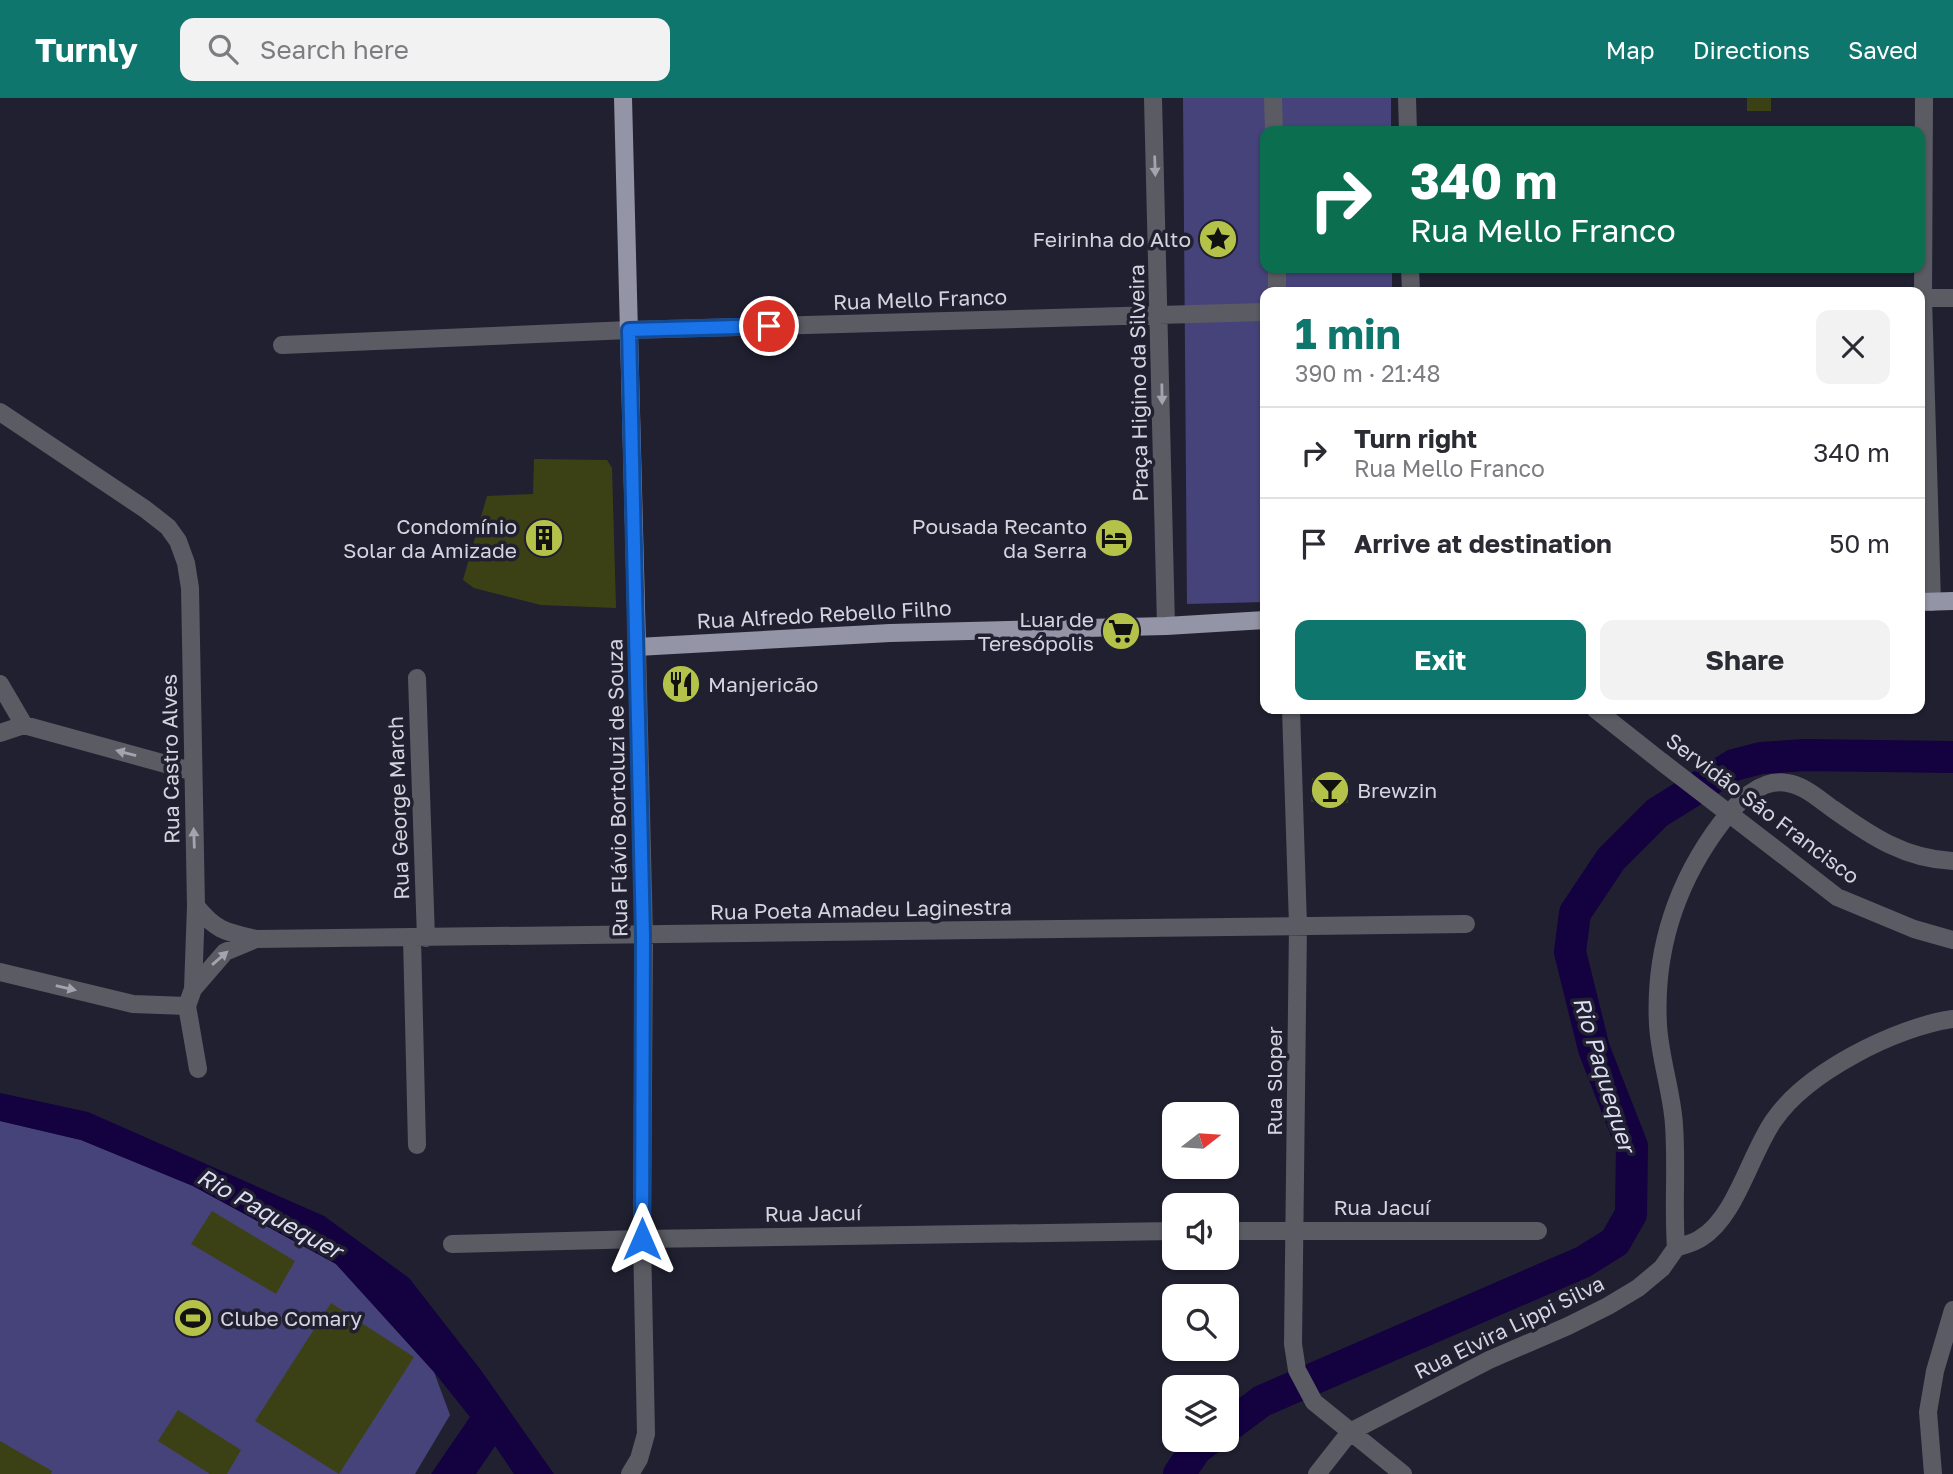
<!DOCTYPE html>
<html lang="en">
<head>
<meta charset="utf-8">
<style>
  :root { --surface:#fff; --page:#f2f2f3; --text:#2b2b33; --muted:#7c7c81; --line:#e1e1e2; --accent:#0f766e }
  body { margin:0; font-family:"Golos Text",sans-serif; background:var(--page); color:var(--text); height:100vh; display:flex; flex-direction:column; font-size:26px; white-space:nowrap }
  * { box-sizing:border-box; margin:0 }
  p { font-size:23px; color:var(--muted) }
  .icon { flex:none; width:38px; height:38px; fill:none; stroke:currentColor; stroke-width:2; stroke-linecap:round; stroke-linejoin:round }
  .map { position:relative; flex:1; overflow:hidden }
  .sheet { position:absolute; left:1260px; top:189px; width:665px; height:427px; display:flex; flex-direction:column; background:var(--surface); border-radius:14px; box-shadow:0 2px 5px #0004 }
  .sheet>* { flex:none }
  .banner { position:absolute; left:1260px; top:28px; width:665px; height:147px; border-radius:14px; box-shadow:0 2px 5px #0004; background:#0b6e4f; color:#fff; overflow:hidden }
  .needle { width:46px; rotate:73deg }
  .controls { position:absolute; left:1162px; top:1004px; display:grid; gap:14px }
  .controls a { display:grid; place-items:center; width:77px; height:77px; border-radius:14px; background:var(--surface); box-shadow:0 2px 5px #0004; font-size:35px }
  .pin { position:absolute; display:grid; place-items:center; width:60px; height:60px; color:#fff; margin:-30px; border:4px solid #fff; border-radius:50%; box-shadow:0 2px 7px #0007 }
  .me { position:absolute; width:77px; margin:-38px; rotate:0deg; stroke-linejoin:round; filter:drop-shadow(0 0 5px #0008) }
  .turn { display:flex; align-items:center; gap:24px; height:147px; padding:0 35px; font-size:32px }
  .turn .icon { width:91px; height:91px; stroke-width:2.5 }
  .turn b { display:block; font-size:49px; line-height:60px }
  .round { display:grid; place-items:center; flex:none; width:74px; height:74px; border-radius:14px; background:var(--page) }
  .headline { display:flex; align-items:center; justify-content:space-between; height:119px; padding:0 35px }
  h1 { font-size:42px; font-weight:700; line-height:52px; color:var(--accent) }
  .button { display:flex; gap:14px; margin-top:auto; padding:14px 35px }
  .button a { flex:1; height:80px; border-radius:14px; background:var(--accent); color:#fff; font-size:28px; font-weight:700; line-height:80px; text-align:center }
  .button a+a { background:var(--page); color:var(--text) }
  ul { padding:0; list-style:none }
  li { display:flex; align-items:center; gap:21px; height:91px; padding:0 35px; border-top:2px solid var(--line) }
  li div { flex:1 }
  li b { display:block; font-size:26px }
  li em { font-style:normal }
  header { display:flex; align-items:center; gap:42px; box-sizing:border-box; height:98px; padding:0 35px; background:var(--accent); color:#fff }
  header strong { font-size:33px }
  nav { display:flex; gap:38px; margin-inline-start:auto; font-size:24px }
  .search { width:490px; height:63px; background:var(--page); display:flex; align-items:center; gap:18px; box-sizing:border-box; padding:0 24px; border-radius:14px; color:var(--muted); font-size:26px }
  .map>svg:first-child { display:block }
  .green { fill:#46437a }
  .water { fill:#130140 }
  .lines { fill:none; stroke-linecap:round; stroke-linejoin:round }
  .river { stroke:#130140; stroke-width:32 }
  .building { fill:#3c4115 }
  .minor { stroke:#5b5b64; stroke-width:18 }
  .major { stroke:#9394a6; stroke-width:18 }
  .minor-bridge { stroke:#5b5b64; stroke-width:18 }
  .oneway { fill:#a4a4ae }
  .route-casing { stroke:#114b97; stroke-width:18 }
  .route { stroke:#1a73e8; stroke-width:12 }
  .labels { text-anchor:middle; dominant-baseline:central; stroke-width:7; stroke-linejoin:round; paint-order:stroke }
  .poi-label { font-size:21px; fill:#d4d4df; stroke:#212031; text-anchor:end }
  .street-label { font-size:21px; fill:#d4d4df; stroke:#212031 }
  .water-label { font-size:23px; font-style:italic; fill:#dddef2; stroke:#212031 }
</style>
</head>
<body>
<header>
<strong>Turnly</strong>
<div class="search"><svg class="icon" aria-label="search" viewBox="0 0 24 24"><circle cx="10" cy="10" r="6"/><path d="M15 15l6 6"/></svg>Search here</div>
<nav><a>Map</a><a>Directions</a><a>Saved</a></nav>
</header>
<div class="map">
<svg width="1953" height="1376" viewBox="0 0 1953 1376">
  <rect width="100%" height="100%" fill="#212031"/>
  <path class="green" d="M 1183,0 L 1391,0 L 1391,33 L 1265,33 L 1265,170 L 1392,170 L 1392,194 L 1265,194 L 1265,504 L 1187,506 Z
    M 0,1023 L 81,1042 L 193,1088 L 336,1166 L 434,1274 L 450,1317 L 415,1376 L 0,1376 Z"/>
  <path class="water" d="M 0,995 L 88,1014 L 324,1118 L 409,1180 L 480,1271 L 554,1376 L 514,1376 L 495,1348 L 476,1376 L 431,1376 L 470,1319 L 434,1274 L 336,1166 L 193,1088 L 81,1042 L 0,1023 Z"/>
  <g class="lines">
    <path class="river" d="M 1227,1329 L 1262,1303 L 1583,1164 L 1615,1144 L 1631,1116 L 1632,1048 L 1594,951 L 1570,854 L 1575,815 L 1611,761 L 1657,715 L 1734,667 L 1761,660 L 1805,657 L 1953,659
      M 1179,1376 L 1196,1351 L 1208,1342"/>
  </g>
  <path class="building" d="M 1747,0 L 1771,0 L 1771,13 L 1747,13 Z
    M 534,361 L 607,362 L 612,370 L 616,510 L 541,507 L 474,490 L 463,482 L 487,398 L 533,396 Z
    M 1312,680 L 1348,681 L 1348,705 L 1311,704 Z
    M 212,1113 L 295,1163 L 276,1196 L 191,1146 Z
    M 331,1205 L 414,1259 L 339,1376 L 255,1323 Z
    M 178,1312 L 241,1352 L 227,1376 L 210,1376 L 158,1343 Z
    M 0,1343 L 52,1373 L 51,1376 L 0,1376 Z"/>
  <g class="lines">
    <path class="minor" d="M 1153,0 L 1166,528
      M 1273,0 L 1274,33
      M 1407,0 L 1408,33
      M 1924,0 L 1923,200 L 1932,504
      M 1277,170 L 1277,194
      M 1410,170 L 1411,194
      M 1920,200 L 1953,200
      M 282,247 L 629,232 L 1265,214
      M 0,314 L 145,411 L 168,429 L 178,443 L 186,465 L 190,490 L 196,808 L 193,891 L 187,908 L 133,906 L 0,874
      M 417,580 L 426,840
      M 0,586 L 24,627
      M 1291,611 L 1298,827 L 1293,1246 L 1297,1272 L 1314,1304 L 1403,1376
      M 1595,611 L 1662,664
      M 0,635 L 24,627 L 191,673
      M 1783,757 L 1837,799 L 1914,831 L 1953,842
      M 196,808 C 216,833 226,834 256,841 L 1466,826
      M 412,840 L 417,1047
      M 193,891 L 225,854 L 256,841
      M 187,908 L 198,971
      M 1227,1133 L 1538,1133
      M 452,1146 L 642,1141 L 1174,1133
      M 1676,1150 C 1673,1109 1677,1068 1674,1027 C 1672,994 1660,961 1658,927 C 1654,852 1677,783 1722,724 C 1737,705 1760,680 1787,685 C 1804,687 1820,702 1833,711 C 1871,738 1905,761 1953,763
      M 1676,1150 C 1684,1147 1694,1145 1701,1140 C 1736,1119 1750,1056 1774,1022 C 1807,974 1896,929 1953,921
      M 630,1376 L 639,1361 L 646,1336 L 642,1141 L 644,838 L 637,549
      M 1317,1376 L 1350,1334 L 1489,1262 L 1568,1228 L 1608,1208 L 1638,1190 L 1662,1170 L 1676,1150
      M 1933,1376 L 1928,1314 L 1935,1273 L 1953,1212"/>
    <path class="major" d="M 623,0 L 637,549 L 890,535 L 1166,528 L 1265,522
      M 1920,504 L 1953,503"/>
    <path class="minor-bridge" d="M 1662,664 L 1783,757"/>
  </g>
  <defs><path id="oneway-solid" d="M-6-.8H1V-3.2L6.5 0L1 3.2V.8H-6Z" transform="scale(1.75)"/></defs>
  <g class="oneway">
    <use href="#oneway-solid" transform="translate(1155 68) rotate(88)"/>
    <use href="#oneway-solid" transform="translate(1162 296) rotate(89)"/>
    <use href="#oneway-solid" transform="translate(126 655) rotate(-165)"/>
    <use href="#oneway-solid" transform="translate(194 740) rotate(-92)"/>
    <use href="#oneway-solid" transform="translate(220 860) rotate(-41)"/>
    <use href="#oneway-solid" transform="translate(66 890) rotate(13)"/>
  </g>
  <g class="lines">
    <g class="route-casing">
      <path id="route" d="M 642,1141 L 643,838 L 629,232 L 769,228"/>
    </g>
    <use href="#route" class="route"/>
  </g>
  <defs>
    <g id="sight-disc" transform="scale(2.0125)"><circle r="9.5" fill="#b5c24a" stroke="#212031"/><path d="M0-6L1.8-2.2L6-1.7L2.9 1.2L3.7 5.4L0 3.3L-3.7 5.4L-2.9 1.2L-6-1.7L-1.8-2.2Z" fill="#111"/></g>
    <g id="building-disc" transform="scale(2.0125)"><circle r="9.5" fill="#b5c24a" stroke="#212031"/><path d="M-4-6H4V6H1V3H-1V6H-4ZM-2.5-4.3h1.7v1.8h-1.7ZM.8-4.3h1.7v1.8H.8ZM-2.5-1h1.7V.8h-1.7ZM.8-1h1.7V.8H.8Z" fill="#111"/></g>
    <g id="hotel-disc" transform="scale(2.0125)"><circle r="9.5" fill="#b5c24a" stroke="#212031"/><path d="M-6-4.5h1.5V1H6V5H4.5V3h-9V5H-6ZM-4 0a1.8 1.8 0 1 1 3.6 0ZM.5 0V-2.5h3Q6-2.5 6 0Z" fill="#111"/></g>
    <g id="supermarket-disc" transform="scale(2.0125)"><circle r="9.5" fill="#b5c24a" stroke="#212031"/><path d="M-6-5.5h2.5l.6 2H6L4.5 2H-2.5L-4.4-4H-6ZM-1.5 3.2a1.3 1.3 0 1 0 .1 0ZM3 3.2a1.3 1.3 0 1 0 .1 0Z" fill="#111"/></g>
    <g id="restaurant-disc" transform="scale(2.0125)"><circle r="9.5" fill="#b5c24a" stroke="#212031"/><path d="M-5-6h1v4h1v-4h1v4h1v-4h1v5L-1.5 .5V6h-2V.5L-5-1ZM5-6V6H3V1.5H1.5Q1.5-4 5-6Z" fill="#111"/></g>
    <g id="bar-disc" transform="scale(2.0125)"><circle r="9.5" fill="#b5c24a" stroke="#212031"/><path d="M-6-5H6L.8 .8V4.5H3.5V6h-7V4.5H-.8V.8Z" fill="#111"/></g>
    <g id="stadium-disc" transform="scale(2.0125)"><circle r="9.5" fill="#b5c24a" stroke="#212031"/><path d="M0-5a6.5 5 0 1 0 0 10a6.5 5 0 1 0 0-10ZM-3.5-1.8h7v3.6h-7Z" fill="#111"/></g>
  </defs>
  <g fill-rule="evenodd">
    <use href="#sight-disc" x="1218" y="141"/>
    <use href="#building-disc" x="544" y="440"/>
    <use href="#hotel-disc" x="1114" y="440"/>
    <use href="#supermarket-disc" x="1121" y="533"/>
    <use href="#restaurant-disc" x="681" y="586"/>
    <use href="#bar-disc" x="1330" y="692"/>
    <use href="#stadium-disc" x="193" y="1220"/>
  </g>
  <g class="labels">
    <g class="poi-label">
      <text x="1191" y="141">Feirinha do Alto</text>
      <text x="517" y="428">Condomínio<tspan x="517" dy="24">Solar da Amizade</tspan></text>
      <text x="1087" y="428">Pousada Recanto<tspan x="1087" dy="24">da Serra</tspan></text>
      <text x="1094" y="521">Luar de<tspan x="1094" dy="24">Teresópolis</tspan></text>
      <text x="708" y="586" text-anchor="start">Manjericão</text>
      <text x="1357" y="692" text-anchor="start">Brewzin</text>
      <text x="220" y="1220" text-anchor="start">Clube Comary</text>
    </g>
    <g class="street-label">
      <text transform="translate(920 201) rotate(-2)">Rua Mello Franco</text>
      <text transform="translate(1138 285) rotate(-91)">Praça Higino da Silveira</text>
      <text transform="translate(824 516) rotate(-3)">Rua Alfredo Rebello Filho</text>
      <text transform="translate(170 661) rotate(-91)">Rua Castro Alves</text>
      <text transform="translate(617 690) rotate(-91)">Rua Flávio Bortoluzi de Souza</text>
      <text transform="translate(398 710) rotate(-92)">Rua George March</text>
      <text transform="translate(1763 710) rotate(37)">Servidão São Francisco</text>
      <text transform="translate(861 811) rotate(-1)">Rua Poeta Amadeu Laginestra</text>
      <text transform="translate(1274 983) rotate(-90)">Rua Sloper</text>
      <text x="1382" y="1109">Rua Jacuí</text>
      <text transform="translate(813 1115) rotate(-1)">Rua Jacuí</text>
      <text transform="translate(1509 1229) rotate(-26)">Rua Elvira Lippi Silva</text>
    </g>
    <g class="water-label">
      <text transform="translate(1605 976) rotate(73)">Rio Paquequer</text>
      <text transform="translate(270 1115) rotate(29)">Rio Paquequer</text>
    </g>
  </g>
</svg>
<div class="controls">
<a><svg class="needle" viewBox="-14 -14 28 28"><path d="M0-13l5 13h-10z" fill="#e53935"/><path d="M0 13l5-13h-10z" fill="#7c7c81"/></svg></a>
<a><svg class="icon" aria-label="sound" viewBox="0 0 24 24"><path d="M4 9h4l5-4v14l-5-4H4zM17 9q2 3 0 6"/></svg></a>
<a><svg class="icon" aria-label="search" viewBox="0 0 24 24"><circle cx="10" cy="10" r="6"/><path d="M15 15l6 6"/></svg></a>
<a><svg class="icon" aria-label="layers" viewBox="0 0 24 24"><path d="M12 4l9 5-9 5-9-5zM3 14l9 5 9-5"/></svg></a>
</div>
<div class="pin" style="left:769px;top:228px;background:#d93025"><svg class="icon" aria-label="arrive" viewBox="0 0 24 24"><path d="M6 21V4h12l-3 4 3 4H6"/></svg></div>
<svg class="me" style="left:642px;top:1141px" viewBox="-20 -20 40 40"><path d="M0-17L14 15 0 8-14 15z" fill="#1a73e8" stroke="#fff" stroke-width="4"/></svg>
<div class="banner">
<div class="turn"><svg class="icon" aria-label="right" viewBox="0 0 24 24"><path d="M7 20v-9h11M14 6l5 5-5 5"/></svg><div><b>340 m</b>Rua Mello Franco</div></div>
</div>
<section class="sheet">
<div class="headline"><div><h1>1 min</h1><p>390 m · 21:48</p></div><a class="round"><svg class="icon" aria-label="close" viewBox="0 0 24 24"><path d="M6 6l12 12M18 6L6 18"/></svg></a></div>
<ul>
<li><svg class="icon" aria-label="right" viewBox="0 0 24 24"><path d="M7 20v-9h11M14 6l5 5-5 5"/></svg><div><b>Turn right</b><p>Rua Mello Franco</p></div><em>340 m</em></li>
<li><svg class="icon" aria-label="arrive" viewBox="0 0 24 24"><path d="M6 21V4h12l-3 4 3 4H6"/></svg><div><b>Arrive at destination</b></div><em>50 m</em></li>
</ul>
<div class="button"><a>Exit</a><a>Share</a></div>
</section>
</div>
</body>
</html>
